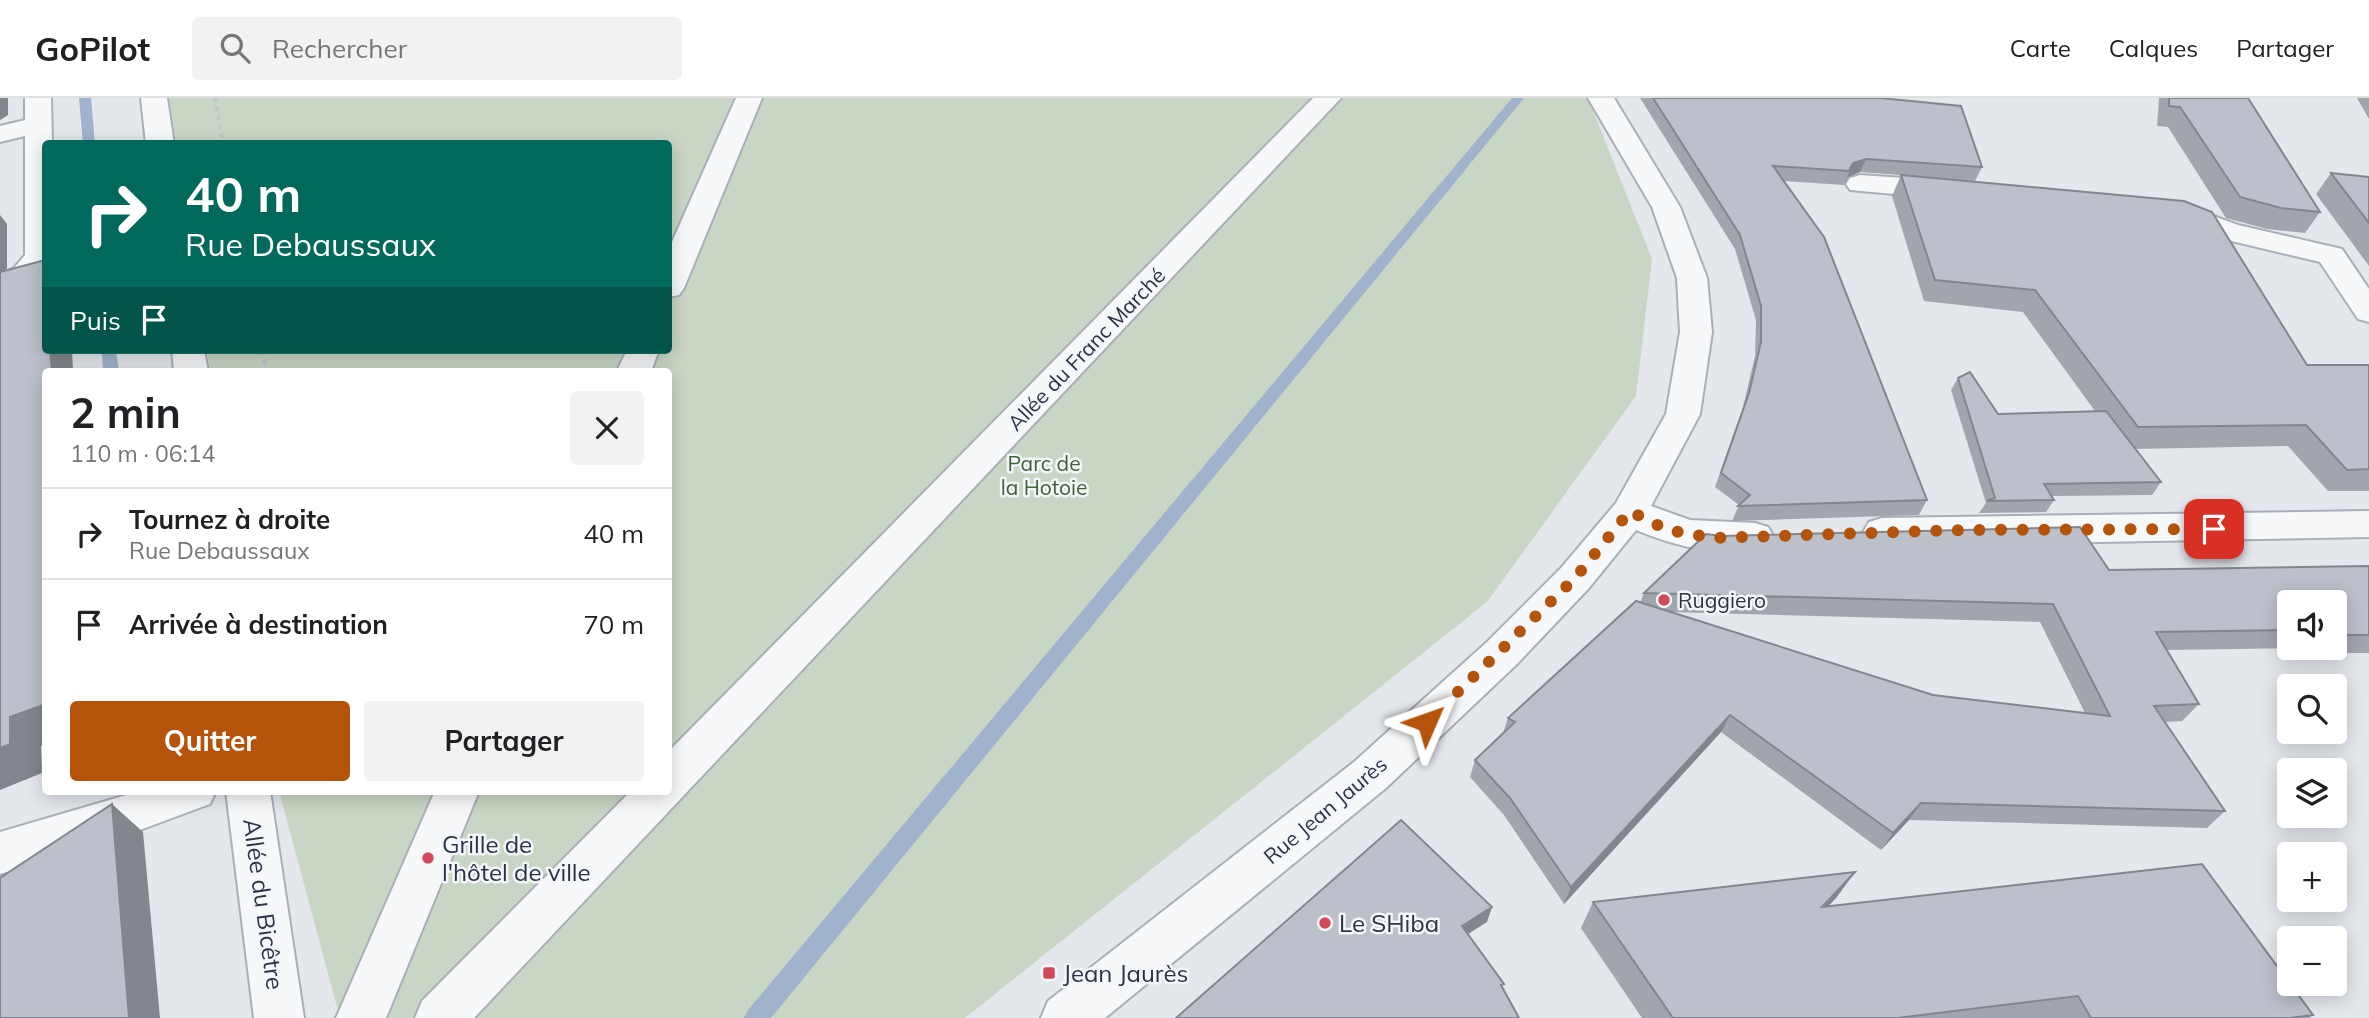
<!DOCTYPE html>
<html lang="fr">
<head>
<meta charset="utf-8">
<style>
  :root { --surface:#fff; --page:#f2f2f2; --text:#202124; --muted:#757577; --line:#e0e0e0; --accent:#b45309 }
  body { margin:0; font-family:Mulish,sans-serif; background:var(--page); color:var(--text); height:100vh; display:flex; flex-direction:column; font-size:26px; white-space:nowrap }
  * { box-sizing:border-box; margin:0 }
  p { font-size:23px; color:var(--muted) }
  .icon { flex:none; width:38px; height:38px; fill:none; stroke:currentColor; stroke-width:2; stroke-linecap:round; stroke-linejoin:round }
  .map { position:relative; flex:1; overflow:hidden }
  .details { position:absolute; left:42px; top:270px; width:630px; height:427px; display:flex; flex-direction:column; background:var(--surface); border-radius:7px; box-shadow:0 4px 18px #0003 }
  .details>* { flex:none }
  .top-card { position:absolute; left:42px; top:42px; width:630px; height:214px; border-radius:7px; box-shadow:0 4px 18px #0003; background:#00695c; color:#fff; overflow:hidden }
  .buttons { position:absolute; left:2277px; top:492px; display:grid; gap:14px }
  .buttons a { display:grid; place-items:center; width:70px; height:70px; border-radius:7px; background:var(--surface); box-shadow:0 4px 18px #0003; font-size:35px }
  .pin { position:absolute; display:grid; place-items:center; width:60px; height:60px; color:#fff; margin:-30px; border-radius:14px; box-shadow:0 4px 10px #0006 }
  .me { position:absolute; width:77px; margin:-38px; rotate:47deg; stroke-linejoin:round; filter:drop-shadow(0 0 5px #0008) }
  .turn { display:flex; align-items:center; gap:24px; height:147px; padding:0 28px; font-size:32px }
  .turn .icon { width:91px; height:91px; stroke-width:2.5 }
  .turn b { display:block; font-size:49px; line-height:60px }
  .then { display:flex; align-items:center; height:66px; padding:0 28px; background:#0003; gap:14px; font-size:26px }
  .round { display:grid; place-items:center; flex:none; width:74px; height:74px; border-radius:7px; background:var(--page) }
  .headline { display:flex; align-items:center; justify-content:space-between; height:119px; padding:0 28px }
  h1 { font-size:42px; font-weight:700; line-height:52px }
  .primary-button { display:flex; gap:14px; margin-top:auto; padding:14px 28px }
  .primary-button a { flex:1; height:80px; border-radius:7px; background:var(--accent); color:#fff; font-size:28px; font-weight:700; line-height:80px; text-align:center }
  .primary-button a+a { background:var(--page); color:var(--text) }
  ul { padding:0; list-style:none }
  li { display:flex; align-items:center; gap:21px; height:91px; padding:0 28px; border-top:2px solid var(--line) }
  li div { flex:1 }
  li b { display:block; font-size:26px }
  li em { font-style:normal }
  header { display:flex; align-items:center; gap:42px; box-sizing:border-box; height:98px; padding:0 35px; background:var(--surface); border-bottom:2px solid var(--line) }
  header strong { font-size:33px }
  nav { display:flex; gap:38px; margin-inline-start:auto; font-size:24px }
  .search { width:490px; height:63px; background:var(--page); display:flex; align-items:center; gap:18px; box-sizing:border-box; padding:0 24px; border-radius:7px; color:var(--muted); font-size:26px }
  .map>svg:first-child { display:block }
  .green { fill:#c9d6c5 }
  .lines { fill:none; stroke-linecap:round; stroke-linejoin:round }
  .stream { fill:#9fb4cc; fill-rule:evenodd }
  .minor-casing { stroke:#a9aeb7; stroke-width:4 }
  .path-far1 { stroke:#c2c5cb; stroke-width:3.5; stroke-dasharray:4.5 4.5; stroke-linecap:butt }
  .path { stroke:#c2c5cb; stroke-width:4.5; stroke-dasharray:5 5; stroke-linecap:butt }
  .minor { fill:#f7f8fa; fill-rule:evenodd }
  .wall { fill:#a1a5ae; fill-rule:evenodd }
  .shaded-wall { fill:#83868d }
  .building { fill:#bbc0ca; stroke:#83868d; stroke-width:2 }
  .route { stroke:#b45309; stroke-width:12; stroke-dasharray:0 21.6 }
  .poi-dot { fill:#d1495b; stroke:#f4f6f9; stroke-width:2.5 }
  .labels { text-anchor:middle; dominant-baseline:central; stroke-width:5; stroke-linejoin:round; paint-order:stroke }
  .street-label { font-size:21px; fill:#2b3445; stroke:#f4f6f9 }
  .park-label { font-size:21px; fill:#3f6138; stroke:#f4f6f9 }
  .poi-label { font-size:21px; fill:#2b3445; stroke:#f4f6f9; text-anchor:start }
  .near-poi-label { font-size:24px; fill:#2b3445; stroke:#f4f6f9; text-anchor:start }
  .near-street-label { font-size:24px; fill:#2b3445; stroke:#f4f6f9 }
</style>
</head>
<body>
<header>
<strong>GoPilot</strong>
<div class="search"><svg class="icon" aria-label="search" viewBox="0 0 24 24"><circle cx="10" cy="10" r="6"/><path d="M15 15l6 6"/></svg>Rechercher</div>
<nav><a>Carte</a><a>Calques</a><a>Partager</a></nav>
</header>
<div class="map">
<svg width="2369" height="920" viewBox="0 0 2369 920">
  <rect width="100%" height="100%" fill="#e4e7ec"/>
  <path class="green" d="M 169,0 L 1588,0 L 1652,161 L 1636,298 L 1487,504 L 965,920 L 340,920 L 279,693 L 668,693 L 668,273 L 210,273 L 207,252 L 668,252 L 668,46 L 176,45 Z"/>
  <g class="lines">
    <path class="stream" d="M 79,0 L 91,0 L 95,46 L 83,46 Z
      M 1512,0 L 1524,0 L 771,920 L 744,920 L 748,912 Z
      M 102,252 L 116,252 L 119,273 L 103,273 Z"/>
    <g class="minor-casing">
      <path id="minor" d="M 25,0 L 51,0 L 52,46 L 46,46 L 46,171 L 36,184 L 0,198 L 0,177 L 14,170 L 25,157 L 25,38 L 0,44 L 0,28 L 25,22 Z
        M 141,0 L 167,0 L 174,46 L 146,46 Z
        M 736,0 L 762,0 L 684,190 L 679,197 L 668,199 L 668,153 Z
        M 1313,0 L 1341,0 L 474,920 L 415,920 L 422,903 L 631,693 L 668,693 L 668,654 Z
        M 1588,0 L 1614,0 L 1680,109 L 1707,180 L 1712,234 L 1700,316 L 1651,408 L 1690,422 L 1755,425 L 1768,429 L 1774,439 L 1768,449 C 1726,461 1676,449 1636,432 L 1589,490 L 1517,566 L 1386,690 L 1105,920 L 1041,920 L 1048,903 L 1354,664 L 1487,544 L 1561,470 L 1616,405 L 1666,316 L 1680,234 L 1677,180 L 1652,109 Z
        M 1860,77 L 1949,83 L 1959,86 L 1963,92 L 1959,98 L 1949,101 L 1850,92 L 1846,86 L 1850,80 Z
        M 2175,104 L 2238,127 L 2342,151 L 2369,191 L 2369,224 L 2358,221 L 2320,164 L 2219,140 L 2165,119 L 2160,113 L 2165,107 Z
        M 172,252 L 204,252 L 208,273 L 174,273 Z
        M 627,252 L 659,252 L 651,273 L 617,273 Z
        M 2369,413 L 2369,439 L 1882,448 L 1869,444 L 1863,434 L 1869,424 L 1882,420 Z
        M 140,693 L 216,693 L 210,706 L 97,748 L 0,776 L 0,734 Z
        M 226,693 L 270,693 L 304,920 L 254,920 Z
        M 435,693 L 479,693 L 386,920 L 336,920 Z"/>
    </g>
    <path class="path-far1" d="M 215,0 L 223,46"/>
    <path class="path" d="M 262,252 L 266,273"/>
    <use href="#minor" class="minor"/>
  </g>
  <path class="wall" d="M 1640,0 L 1880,0 L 1982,69 L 1975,83 L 1920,79 L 2307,267 L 2369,267 L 2369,393 L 2328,393 L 2288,348 L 2135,351 L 2161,384 L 2152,397 L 2051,398 L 2054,402 L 2046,414 L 1979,415 L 1986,405 L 1951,292 L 1958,280 L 1998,316 L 2095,313 L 2023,214 L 1924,203 L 1892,98 L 1901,77 L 1860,74 L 1848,79 L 1844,87 L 1784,83 L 1927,402 L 1919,417 L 1732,423 L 1739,407 L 1715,389 L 1743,309 L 1755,258 L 1756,222 L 1735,151 Z
    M 2159,0 L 2248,0 L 2320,114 L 2305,135 L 2267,131 L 2226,120 L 2168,29 L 2157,28 Z
    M 2357,0 L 2369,0 L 2369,21 Z
    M 2331,75 L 2369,79 L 2369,168 L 2316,96 Z
    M 1722,438 L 2109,472 L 2369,468 L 2369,555 L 2304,555 L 2300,550 L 2166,552 L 2199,606 L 2182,623 L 2165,624 L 2225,713 L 2207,730 L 1909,722 L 1881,752 L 1721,634 L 1564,806 L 1504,717 L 1470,679 L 1475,662 L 1503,635 L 1508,620 L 1640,505 L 1644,495 ZM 2289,504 L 2334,504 L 2334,550 L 2289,550 ZM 1670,514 L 2040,524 L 2085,615 L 1933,597 Z
    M 1855,774 L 1836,800 L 1828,808 L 2313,917 L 2309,920 L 1642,920 L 1581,830 L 1593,804 Z"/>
  <path class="shaded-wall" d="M 0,0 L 8,0 L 8,17 L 0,22 Z
    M 1866,61 L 1860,74 L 1848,79 L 1844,87 L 1853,65 Z
    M 0,117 L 7,126 L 7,171 L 0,175 Z
    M 50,252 L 72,252 L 73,273 L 52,273 Z
    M 46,606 L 46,647 L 41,648 L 42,675 L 0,692 L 0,650 L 10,619 Z
    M 1730,617 L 1721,634 L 1564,806 L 1571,789 Z
    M 1921,705 L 1909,722 L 1881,752 L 1893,735 Z
    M 112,706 L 143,734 L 160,920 L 129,920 Z
    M 1855,774 L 1836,800 L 1804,834 L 1822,809 Z
    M 1492,809 L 1487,824 L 1457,843 L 1462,828 Z"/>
  <path class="building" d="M 1653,0 L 1880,0 L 1961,8 L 1982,69 L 1866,61 L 1853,65 L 1849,73 L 1773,68 L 1824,139 L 1927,402 L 1738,408 L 1750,397 L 1721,375 L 1749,295 L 1761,244 L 1761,208 L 1740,137 Z
    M 2169,0 L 2248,0 L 2320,114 L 2281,110 L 2240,99 L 2180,9 L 2169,8 Z
    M 2331,75 L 2369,79 L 2369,125 Z
    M 1901,77 L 2184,103 L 2212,114 L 2307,267 L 2369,267 L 2369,371 L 2347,372 L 2306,327 L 2138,329 L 2035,192 L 1935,182 Z
    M 45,162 L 46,252 L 50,252 L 52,273 L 46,273 L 46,606 L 10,619 L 10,646 L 0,650 L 0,174 Z
    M 1970,274 L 1998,316 L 2106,313 L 2161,384 L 2044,386 L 2054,402 L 1987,403 L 1995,400 L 1958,280 Z
    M 2080,429 L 2109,472 L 2369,468 L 2369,537 L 2334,537 L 2334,504 L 2289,504 L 2289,532 L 2156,534 L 2199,606 L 2154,608 L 2225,713 L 1921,705 L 1893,735 L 1730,617 L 1571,789 L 1510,700 L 1475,662 L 1515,624 L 1508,620 L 1636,503 L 1933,597 L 2110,618 L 2053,506 L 1644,495 L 1706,436 L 1722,438 Z
    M 112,706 L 129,920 L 0,920 L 0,780 Z
    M 1401,722 L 1492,809 L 1462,828 L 1504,886 L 1501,887 L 1519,920 L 1176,920 Z
    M 2202,766 L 2313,917 L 2290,920 L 2091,920 L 2078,898 L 1897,920 L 1673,920 L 1593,804 L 1855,774 L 1822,809 Z"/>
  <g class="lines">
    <path class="route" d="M 1427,624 L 1575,480 L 1630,413 L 1667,432 L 1714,440 L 1962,432 L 2214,431"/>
  </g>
  <g class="poi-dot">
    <circle cx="1664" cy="502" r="7"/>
    <circle cx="428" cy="760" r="7"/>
    <circle cx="1325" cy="825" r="7"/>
    <rect x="1042" y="868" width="14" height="14" rx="3.5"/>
  </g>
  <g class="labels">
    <g class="street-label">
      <text transform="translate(1086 251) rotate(-46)">Allée du Franc Marché</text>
      <text transform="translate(1325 712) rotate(-40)">Rue Jean Jaurès</text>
    </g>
    <g class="park-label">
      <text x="1044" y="365">Parc de<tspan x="1044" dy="24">la Hotoie</tspan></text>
    </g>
    <g class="poi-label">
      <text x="1678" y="502">Ruggiero</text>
    </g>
    <g class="near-poi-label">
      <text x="442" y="746">Grille de<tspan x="442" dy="28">l'hôtel de ville</tspan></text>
      <text x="1339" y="825">Le SHiba</text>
      <text x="1063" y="875">Jean Jaurès</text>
    </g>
    <g class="near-street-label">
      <text transform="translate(264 806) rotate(82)">Allée du Bicêtre</text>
    </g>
  </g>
</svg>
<div class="buttons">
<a><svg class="icon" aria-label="sound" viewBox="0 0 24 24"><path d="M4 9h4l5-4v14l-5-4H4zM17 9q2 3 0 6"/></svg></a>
<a><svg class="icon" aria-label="search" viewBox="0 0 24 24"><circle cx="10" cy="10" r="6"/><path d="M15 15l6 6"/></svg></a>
<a><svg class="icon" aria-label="layers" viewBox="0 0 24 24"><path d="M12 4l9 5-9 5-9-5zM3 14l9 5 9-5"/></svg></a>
<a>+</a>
<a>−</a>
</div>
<div class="pin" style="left:2214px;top:431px;background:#d93025"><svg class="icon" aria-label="arrive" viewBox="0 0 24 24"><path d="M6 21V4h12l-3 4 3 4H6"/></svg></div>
<svg class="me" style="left:1427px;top:624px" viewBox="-20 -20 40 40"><path d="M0-17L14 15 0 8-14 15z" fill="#b45309" stroke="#fff" stroke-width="4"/></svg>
<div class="top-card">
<div class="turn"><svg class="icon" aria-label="right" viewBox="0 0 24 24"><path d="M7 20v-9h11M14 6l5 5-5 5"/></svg><div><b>40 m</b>Rue Debaussaux</div></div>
<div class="then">Puis<svg class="icon" aria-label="arrive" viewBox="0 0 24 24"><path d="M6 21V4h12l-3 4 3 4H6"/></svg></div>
</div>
<section class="details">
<div class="headline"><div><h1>2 min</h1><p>110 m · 06:14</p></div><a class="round"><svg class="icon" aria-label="close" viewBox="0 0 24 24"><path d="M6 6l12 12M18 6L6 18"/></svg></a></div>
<ul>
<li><svg class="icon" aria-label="right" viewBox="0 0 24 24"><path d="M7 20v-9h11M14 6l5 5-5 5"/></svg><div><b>Tournez à droite</b><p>Rue Debaussaux</p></div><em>40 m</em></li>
<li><svg class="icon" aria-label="arrive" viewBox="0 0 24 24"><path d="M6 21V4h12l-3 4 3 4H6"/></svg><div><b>Arrivée à destination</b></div><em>70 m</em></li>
</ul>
<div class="primary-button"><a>Quitter</a><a>Partager</a></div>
</section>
</div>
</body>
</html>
